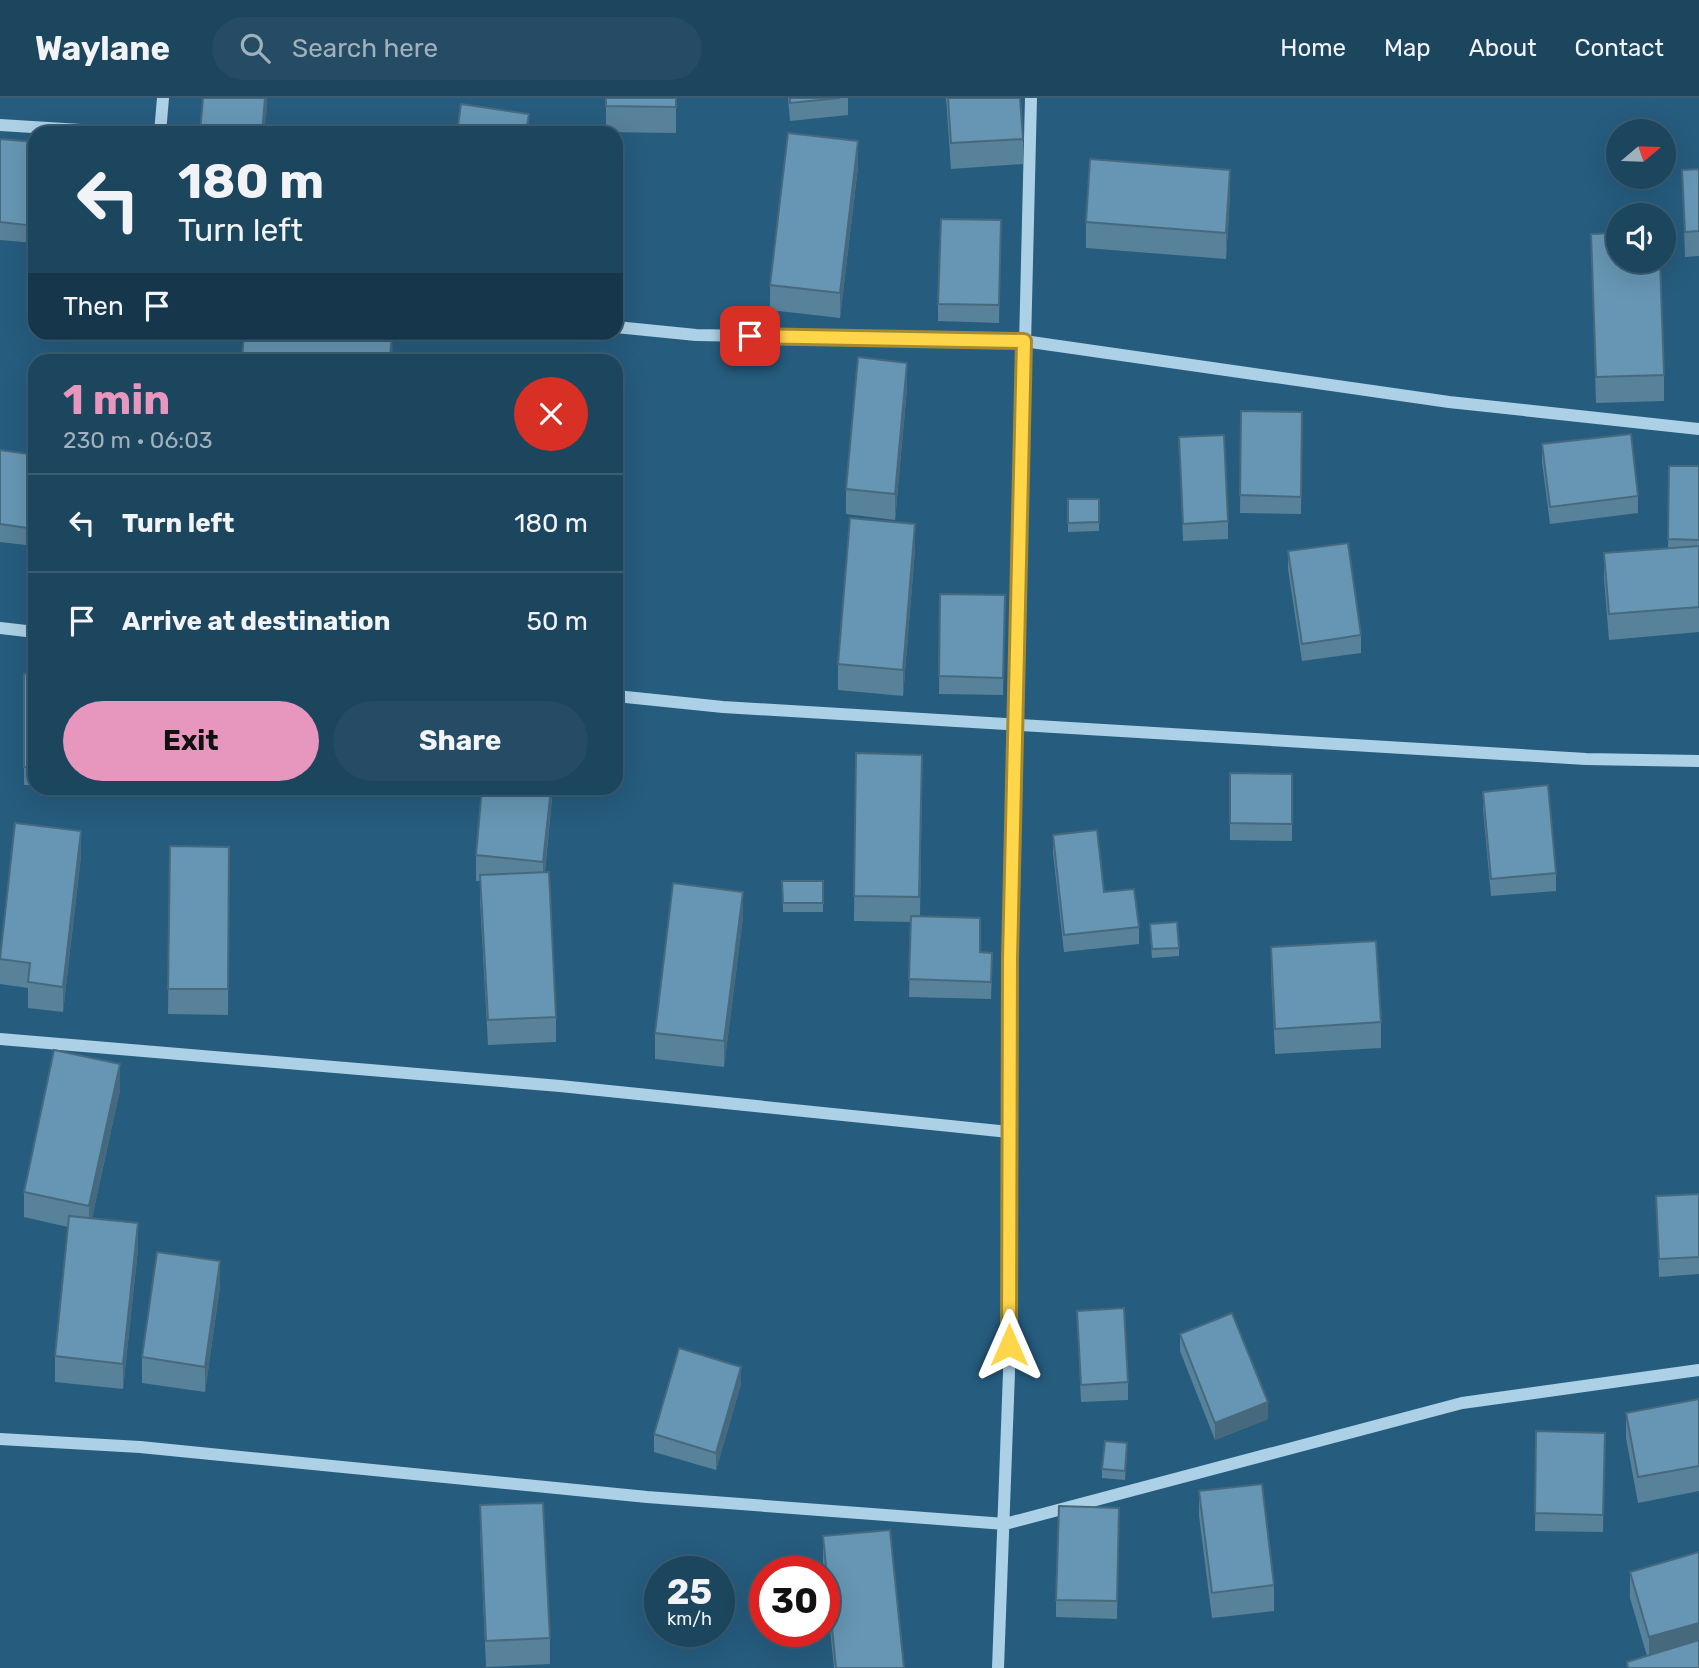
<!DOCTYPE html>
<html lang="en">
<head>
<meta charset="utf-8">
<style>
  :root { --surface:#1c455e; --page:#254c64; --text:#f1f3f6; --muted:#a0b1bc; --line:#3a5d73; --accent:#e797bd }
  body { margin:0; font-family:Rubik,sans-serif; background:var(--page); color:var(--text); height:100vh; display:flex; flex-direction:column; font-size:26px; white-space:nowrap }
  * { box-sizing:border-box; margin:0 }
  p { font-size:23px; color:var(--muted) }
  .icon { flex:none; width:38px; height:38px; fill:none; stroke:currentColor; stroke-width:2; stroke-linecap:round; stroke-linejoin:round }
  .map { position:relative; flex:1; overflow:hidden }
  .sheet { position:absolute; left:28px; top:256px; width:595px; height:441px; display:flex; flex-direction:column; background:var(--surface); border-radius:21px; box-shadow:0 7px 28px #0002,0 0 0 2px var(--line) }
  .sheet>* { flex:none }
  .guide { position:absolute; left:28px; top:28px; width:595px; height:214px; border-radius:21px; box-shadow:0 7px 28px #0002,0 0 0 2px var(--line); background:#1c455e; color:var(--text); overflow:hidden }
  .needle { width:46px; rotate:71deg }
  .controls { position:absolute; left:1606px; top:21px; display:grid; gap:14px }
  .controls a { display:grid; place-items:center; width:70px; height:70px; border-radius:50%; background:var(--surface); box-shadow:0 7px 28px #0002,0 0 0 2px var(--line); font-size:35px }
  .speed { position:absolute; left:644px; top:1458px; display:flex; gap:14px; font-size:35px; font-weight:700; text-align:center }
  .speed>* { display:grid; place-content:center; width:91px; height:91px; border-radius:50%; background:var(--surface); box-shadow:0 7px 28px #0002,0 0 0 2px var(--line); line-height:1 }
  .speed small { font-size:18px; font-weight:400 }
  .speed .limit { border:10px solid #d22; background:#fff; color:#111 }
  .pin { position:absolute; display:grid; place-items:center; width:60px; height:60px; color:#fff; margin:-30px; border-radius:14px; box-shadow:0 4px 10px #0006 }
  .me { position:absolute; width:77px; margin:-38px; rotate:0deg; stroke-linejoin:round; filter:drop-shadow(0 0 5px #0008) }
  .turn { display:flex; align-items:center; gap:24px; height:147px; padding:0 35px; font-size:32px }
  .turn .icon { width:91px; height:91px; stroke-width:2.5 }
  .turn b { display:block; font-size:49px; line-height:60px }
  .then { display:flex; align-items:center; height:66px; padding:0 35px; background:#0003; gap:14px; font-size:26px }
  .round { display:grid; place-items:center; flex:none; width:74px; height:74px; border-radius:37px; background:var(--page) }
  .summary { display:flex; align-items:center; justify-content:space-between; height:119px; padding:0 35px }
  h1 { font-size:42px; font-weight:700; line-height:52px; color:var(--accent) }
  .action { display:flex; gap:14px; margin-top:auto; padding:14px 35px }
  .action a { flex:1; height:80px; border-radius:42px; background:var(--accent); color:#111; font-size:28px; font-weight:700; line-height:80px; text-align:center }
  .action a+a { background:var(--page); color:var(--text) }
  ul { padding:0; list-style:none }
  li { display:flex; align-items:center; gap:21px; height:98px; padding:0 35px; border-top:2px solid var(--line) }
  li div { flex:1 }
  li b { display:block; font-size:26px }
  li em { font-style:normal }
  header { display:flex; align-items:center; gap:42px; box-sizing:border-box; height:98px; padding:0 35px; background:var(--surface); border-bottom:2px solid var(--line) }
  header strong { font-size:33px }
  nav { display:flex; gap:38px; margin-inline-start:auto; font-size:24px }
  .search { width:490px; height:63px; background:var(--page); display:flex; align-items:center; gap:18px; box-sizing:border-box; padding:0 24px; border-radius:38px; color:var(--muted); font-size:26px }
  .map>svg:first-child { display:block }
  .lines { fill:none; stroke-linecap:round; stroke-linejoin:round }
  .minor { stroke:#acd0e5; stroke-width:12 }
  .wall { fill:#58819a }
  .shaded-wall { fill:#47697d }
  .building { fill:#6696b3; stroke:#47697d; stroke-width:2 }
  .route-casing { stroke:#a68a30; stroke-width:18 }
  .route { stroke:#ffd54a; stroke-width:12 }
</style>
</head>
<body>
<header>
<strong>Waylane</strong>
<div class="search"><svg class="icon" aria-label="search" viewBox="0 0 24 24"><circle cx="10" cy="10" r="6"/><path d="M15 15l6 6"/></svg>Search here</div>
<nav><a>Home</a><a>Map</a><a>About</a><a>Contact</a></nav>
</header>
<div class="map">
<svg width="1699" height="1570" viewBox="0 0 1699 1570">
  <rect width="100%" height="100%" fill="#265c7e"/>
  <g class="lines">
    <path class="minor" d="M 0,27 L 129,35
      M 160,35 L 163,0
      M 616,229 L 696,237 L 1024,243 L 1449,304 L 1699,331
      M 0,530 L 35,534
      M 616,598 L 723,609 L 1586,661 L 1699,663
      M 0,941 L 560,988 L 1009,1034
      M 0,1341 L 140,1349 L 647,1399 L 1005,1426 L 1462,1305 L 1699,1272
      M 998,1570 L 1009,1274 L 1010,861 L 1031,0"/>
  </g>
  <path class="wall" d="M 606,0 L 676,0 L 676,35 L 606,34 Z
    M 788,0 L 848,0 L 848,17 L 790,23 Z
    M 946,0 L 1020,0 L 1023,41 L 1023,66 L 951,71 Z
    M 0,41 L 35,44 L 35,145 L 0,142 Z
    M 858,69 L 840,220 L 770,212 L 770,187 Z
    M 1699,71 L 1699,158 L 1685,159 L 1682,72 Z
    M 1230,98 L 1226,161 L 1086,150 L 1086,124 Z
    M 1001,122 L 999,225 L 938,223 L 938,206 Z
    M 1591,136 L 1664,277 L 1664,303 L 1596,305 Z
    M 907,290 L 895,422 L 846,416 L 846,391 Z
    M 1241,313 L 1302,314 L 1301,416 L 1240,415 Z
    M 1179,339 L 1228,423 L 1228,441 L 1183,443 Z
    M 1542,346 L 1638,398 L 1638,415 L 1550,426 L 1542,364 Z
    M 0,352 L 35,357 L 35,448 L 0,444 Z
    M 1669,368 L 1699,368 L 1699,534 L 1609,542 L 1604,481 L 1604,455 L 1668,450 Z
    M 1068,401 L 1099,401 L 1099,433 L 1068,434 Z
    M 915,452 L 903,598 L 838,592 L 838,566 Z
    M 1288,453 L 1361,537 L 1361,555 L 1302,563 L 1288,471 Z
    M 940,496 L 1005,497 L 1003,597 L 939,596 Z
    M 24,576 L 35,576 L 35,687 L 24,687 Z
    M 856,655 L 922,682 L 920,818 L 980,854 L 992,872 L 991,901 L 909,899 L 911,824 L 854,823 Z
    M 1230,675 L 1292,676 L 1292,743 L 1230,742 Z
    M 553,690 L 545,774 L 556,919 L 556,944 L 488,947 L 480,803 L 480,783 L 476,783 L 476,757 Z
    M 1483,694 L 1556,775 L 1556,793 L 1491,798 L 1483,711 Z
    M 1053,737 L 1104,794 L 1139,829 L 1139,846 L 1064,854 L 1053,755 Z
    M 170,748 L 229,749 L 228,917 L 168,916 Z
    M 81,758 L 63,914 L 28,910 L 28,890 L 0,886 L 0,855 Z
    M 782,783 L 823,783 L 823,814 L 783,814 Z
    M 743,819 L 724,969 L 655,961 L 655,935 Z
    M 1150,835 L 1179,850 L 1179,858 L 1152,860 Z
    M 1271,849 L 1381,924 L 1381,950 L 1275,956 L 1271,875 Z
    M 120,992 L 92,1120 L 138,1151 L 123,1291 L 55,1284 L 55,1258 L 68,1129 L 24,1119 L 24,1094 Z
    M 1699,1096 L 1699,1176 L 1659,1179 L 1656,1098 Z
    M 220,1188 L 205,1294 L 142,1285 L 142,1259 Z
    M 1077,1213 L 1128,1284 L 1128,1302 L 1081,1304 Z
    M 1180,1236 L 1268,1321 L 1215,1342 L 1180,1253 Z
    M 741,1286 L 716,1372 L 654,1354 L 654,1336 Z
    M 1699,1301 L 1699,1393 L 1638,1405 L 1626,1340 L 1626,1315 Z
    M 1536,1333 L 1605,1335 L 1603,1434 L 1535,1433 Z
    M 1127,1354 L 1125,1382 L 1102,1380 L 1102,1371 Z
    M 1199,1393 L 1274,1487 L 1274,1513 L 1212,1520 L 1199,1418 Z
    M 480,1407 L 550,1540 L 550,1566 L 486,1569 L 480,1433 Z
    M 1119,1410 L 1117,1521 L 1056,1519 L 1056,1502 Z
    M 823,1438 L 904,1570 L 834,1570 L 823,1464 Z
    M 1630,1474 L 1699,1570 L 1627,1570 L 1627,1564 L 1647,1558 L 1630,1500 Z"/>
  <path class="shaded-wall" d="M 265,0 L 267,0 L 267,11 L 264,35 L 262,35 Z
    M 529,16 L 529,35 L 526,35 Z
    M 858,43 L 858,69 L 840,220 L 840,195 Z
    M 1230,72 L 1230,98 L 1226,161 L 1226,135 Z
    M 392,234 L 393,262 L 390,262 Z
    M 907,265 L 907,290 L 895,422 L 895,396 Z
    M 915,426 L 915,452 L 903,598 L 903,572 Z
    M 551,690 L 553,690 L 543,790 L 543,764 Z
    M 81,733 L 81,758 L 63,914 L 63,889 Z
    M 743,794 L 743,819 L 724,969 L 724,943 Z
    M 120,966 L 120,992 L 89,1133 L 89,1108 Z
    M 138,1125 L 138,1151 L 123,1291 L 123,1266 Z
    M 220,1163 L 220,1188 L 205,1294 L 205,1269 Z
    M 741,1269 L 741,1286 L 716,1372 L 716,1355 Z
    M 1268,1304 L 1268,1321 L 1215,1342 L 1215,1325 Z
    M 1699,1525 L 1699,1550 L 1649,1565 L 1649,1539 Z"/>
  <path class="building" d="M 203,0 L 265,0 L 262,35 L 200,35 Z
    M 606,0 L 676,0 L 676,9 L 606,8 Z
    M 790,0 L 840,0 L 790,5 Z
    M 948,0 L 1020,0 L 1023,41 L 951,45 Z
    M 461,6 L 529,16 L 526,35 L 457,35 Z
    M 788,35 L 858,43 L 840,195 L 770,187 Z
    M 0,41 L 35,44 L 35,128 L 0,124 Z
    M 1090,61 L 1230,72 L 1226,135 L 1086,124 Z
    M 1699,71 L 1699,133 L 1685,134 L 1682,72 Z
    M 941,121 L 1001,122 L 999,207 L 938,206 Z
    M 1619,135 L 1619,163 L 1660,163 L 1664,277 L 1596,279 L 1591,136 Z
    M 244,234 L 392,234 L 390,262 L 242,262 Z
    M 500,256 L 558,262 L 500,262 Z
    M 858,259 L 907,265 L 895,396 L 846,391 Z
    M 1241,313 L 1302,314 L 1301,399 L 1240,397 Z
    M 1631,336 L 1638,398 L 1550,409 L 1542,346 Z
    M 1224,337 L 1228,423 L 1183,426 L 1179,339 Z
    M 0,352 L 35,357 L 35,431 L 0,426 Z
    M 1669,368 L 1699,368 L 1699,442 L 1668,441 Z
    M 1068,401 L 1099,401 L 1099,424 L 1068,425 Z
    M 850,420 L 915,426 L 903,572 L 838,566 Z
    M 1348,445 L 1361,537 L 1302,546 L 1288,453 Z
    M 1699,448 L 1699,509 L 1609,516 L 1604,455 Z
    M 940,496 L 1005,497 L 1003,580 L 939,578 Z
    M 24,576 L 35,576 L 35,669 L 24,669 Z
    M 856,655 L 922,657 L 919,799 L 854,798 Z
    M 1230,675 L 1292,676 L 1292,726 L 1230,725 Z
    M 1548,687 L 1556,775 L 1491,781 L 1483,694 Z
    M 482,690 L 551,690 L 543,764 L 476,757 Z
    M 15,725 L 81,733 L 63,889 L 28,884 L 30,865 L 0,861 Z
    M 1097,732 L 1104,794 L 1134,791 L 1139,829 L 1064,837 L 1053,737 Z
    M 170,748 L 229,749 L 228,891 L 168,891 Z
    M 549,774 L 556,919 L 488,922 L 480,777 Z
    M 782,783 L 823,783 L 823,805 L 783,805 Z
    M 673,785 L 743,794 L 724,943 L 655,935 Z
    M 911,818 L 980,820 L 980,854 L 992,855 L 991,884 L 909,881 Z
    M 1177,824 L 1179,850 L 1152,851 L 1150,826 Z
    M 1376,843 L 1381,924 L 1275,931 L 1271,849 Z
    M 54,952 L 120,966 L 89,1108 L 24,1094 Z
    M 1699,1096 L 1699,1159 L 1659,1161 L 1656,1098 Z
    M 69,1118 L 138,1125 L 123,1266 L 55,1258 Z
    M 157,1154 L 220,1163 L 205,1269 L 142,1259 Z
    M 1124,1210 L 1128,1284 L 1081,1287 L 1077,1213 Z
    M 1232,1215 L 1268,1304 L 1215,1325 L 1180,1236 Z
    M 679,1250 L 741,1269 L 716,1355 L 654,1336 Z
    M 1699,1301 L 1699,1368 L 1638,1379 L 1626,1315 Z
    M 1536,1333 L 1605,1335 L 1603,1417 L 1535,1415 Z
    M 1105,1343 L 1127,1345 L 1125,1373 L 1102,1371 Z
    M 1262,1386 L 1274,1487 L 1212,1495 L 1199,1393 Z
    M 543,1405 L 550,1540 L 486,1543 L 480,1407 Z
    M 1059,1408 L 1119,1410 L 1117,1503 L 1056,1502 Z
    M 890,1432 L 904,1570 L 836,1570 L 823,1438 Z
    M 1699,1454 L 1699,1525 L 1649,1539 L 1630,1474 Z
    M 1699,1542 L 1699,1570 L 1628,1570 L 1627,1564 Z"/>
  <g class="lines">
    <g class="route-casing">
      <path id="route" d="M 750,238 L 1024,243 L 1010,861 L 1009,1247"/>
    </g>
    <use href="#route" class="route"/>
  </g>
</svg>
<div class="controls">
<a><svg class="needle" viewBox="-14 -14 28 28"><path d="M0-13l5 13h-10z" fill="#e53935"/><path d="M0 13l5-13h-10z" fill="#a0b1bc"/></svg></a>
<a><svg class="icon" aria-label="sound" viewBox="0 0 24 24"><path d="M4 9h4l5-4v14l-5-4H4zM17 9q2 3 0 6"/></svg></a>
</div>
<div class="speed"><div>25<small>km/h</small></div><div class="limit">30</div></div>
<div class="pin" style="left:750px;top:238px;background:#d93025"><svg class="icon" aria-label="arrive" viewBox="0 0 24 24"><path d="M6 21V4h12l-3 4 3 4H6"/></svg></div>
<svg class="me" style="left:1009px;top:1247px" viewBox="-20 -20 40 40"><path d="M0-17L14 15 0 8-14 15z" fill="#ffd54a" stroke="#fff" stroke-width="4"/></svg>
<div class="guide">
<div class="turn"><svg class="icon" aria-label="left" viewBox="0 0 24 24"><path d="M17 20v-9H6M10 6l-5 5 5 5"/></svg><div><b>180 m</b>Turn left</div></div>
<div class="then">Then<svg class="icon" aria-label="arrive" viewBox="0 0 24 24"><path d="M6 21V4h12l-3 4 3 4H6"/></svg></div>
</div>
<section class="sheet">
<div class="summary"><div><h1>1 min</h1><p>230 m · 06:03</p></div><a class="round" style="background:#d93025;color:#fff"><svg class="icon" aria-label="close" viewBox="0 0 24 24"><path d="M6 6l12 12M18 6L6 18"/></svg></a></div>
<ul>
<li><svg class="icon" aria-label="left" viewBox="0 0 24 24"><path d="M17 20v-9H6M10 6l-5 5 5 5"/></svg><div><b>Turn left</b></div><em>180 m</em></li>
<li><svg class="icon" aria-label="arrive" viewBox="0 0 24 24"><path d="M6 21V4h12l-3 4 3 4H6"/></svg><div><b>Arrive at destination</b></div><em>50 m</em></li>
</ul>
<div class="action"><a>Exit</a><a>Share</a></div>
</section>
</div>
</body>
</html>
